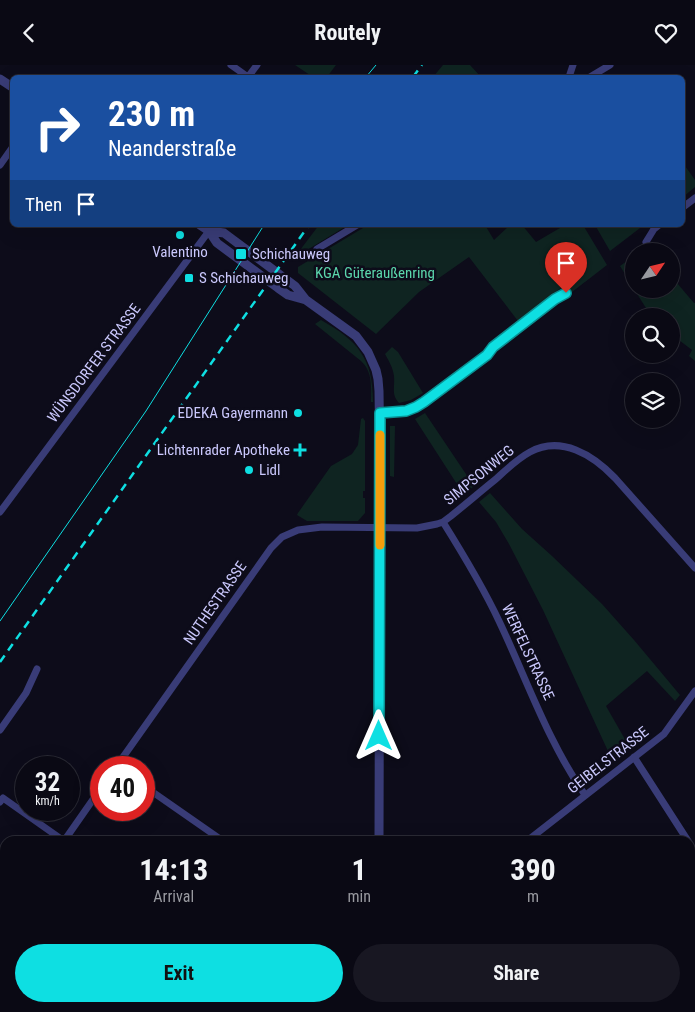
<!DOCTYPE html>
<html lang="en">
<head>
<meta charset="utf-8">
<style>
  :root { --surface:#0a0914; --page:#181722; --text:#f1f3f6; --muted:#999aa0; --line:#2a2a34; --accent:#0edfe2 }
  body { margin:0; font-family:"Roboto Condensed",sans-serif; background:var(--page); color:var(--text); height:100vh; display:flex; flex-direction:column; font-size:19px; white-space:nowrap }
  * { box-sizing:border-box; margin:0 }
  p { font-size:16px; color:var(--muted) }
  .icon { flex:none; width:28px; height:28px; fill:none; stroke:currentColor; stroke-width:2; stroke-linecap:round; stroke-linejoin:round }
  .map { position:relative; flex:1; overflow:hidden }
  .sheet { position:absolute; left:0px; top:771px; width:695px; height:176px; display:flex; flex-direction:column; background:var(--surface); border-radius:15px 15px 0 0; box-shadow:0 5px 20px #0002,0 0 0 1px var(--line) }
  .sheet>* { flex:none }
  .guide { position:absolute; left:10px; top:10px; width:675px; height:152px; border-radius:8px; box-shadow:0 5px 20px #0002,0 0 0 1px var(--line); background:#1a4fa0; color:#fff; overflow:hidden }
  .needle { width:32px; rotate:55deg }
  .buttons { position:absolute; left:625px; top:178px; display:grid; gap:10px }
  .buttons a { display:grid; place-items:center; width:55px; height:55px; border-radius:50%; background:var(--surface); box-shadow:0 5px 20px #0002,0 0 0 1px var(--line); font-size:25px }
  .speed { position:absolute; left:15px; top:691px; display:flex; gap:10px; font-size:25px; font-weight:700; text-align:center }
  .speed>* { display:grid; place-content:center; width:65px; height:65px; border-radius:50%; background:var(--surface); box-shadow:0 5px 20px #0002,0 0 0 1px var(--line); line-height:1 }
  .speed small { font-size:12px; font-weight:400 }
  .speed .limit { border:8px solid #d22; background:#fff; color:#111 }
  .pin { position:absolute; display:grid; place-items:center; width:42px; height:42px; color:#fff; margin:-51px -21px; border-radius:50% 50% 50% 0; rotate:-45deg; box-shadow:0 0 5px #0007 }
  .pin .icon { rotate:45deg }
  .me { position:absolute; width:55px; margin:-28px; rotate:0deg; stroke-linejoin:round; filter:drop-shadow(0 0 4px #0008) }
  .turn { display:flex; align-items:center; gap:18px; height:105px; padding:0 15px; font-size:22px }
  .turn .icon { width:65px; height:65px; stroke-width:2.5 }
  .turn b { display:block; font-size:35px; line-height:42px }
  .then { display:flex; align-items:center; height:48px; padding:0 15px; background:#0003; gap:10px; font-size:19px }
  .eta { display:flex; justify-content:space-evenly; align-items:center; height:85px; text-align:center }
  .eta b { font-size:30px; font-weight:700; line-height:35px }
  .cta { display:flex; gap:10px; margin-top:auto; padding:10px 15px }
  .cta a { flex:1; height:58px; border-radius:30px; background:var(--accent); color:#111; font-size:20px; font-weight:700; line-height:58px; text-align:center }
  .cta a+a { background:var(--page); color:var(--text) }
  header { display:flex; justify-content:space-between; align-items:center; height:65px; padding:0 15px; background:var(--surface); font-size:22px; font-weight:700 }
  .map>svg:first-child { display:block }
  .green { fill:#0f2421 }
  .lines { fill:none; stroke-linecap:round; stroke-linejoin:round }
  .stream { stroke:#0e243c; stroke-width:2.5 }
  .minor { stroke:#393c77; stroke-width:7 }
  .tertiary { stroke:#393c77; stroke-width:9 }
  .tram { stroke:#0edfe2; stroke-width:1 }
  .rail { stroke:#0edfe2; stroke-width:2.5; stroke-dasharray:8 6; stroke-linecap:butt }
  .route-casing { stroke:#099193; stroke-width:12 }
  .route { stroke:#0edfe2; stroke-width:9 }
  .slow { stroke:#f59e0b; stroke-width:9 }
  .poi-dot { fill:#0edfe2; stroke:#0d0c1a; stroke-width:2 }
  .labels { text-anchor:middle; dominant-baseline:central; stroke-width:5; stroke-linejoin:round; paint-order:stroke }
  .poi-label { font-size:15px; fill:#cac8fc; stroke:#0d0c1a; text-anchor:start }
  .park-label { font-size:15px; fill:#5bd6ac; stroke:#0d0c1a }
  .street-label { font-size:15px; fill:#cac8fc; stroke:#0d0c1a }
</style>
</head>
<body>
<header><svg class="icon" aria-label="back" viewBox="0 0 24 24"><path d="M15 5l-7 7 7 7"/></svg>Routely<svg class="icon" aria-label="heart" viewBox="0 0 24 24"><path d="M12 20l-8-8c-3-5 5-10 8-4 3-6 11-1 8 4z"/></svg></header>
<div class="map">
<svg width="695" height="947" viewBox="0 0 695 947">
  <rect width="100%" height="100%" fill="#0d0c1a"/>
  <path class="green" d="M 295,0 L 336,0 L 327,12 L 313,12 Z
    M 443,0 L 470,0 L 481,12 L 433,12 Z
    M 683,98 L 695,115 L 695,122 L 683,132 Z
    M 319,160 L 348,160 L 294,193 Z
    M 368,160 L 485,160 L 494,175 L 510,160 L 522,160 L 536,177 L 565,160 L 583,160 L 607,200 L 572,227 L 566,219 L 518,256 L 469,192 L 419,227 L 376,269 L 298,208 L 298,202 Z
    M 595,160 L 644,160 L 610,186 Z
    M 634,191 L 634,223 L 620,201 Z
    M 671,211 L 694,238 L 695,238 L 695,296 L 689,291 L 692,285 L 671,269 L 671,251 L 651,251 L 634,224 L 671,224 Z
    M 321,255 C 358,276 373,293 373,337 L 371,337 C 371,322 373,307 361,296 L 315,259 Z
    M 392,282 L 398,287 L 423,328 L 411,335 L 399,338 C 391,329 395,323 394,311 C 393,303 389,296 385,289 Z
    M 425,348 L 474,421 L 464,430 L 415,354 Z
    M 363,353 L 365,356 L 365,426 L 363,426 L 363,433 L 365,433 L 365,448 L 358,456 L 307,456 L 297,450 L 298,448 L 331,401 L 352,389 L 358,380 L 361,354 Z
    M 390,361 L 395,361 L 394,412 L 390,411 Z
    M 490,428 L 522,464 L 552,491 L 602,539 L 634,575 L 680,630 L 675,636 L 647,606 L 606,641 L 630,683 L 613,697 L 543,545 L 525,510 L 509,479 L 496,457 L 479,437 Z
    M 398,943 L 459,943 L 462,947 L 398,947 Z"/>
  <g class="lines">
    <path class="stream" d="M 322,947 L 336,942"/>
    <path class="minor" d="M 231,0 L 248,12
      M 248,12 L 257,0
      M 569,12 L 573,0
      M 590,12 L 610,0
      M 0,100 L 12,83
      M 682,143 L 695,133
      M 646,177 L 654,164 L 659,160
      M 317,184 L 357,160
      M 379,349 L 394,348 L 412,344 L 425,337 L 487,290 L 493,282 L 555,235 L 566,228
      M 0,447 L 209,166
      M 443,457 C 463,489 483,522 499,556 C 527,615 548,677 585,730
      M 0,665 L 26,628 L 37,604
      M 634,692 L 688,776
      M 116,702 L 271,483 L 282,472 L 298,465 L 322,462 L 417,463 L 437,459 L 443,457 L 451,451 C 466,439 481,426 496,414 C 507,404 517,394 530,387 C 561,370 593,390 615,413 L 695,503
      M 144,721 L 223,776
      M 0,737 L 3,733 L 64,776
      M 64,776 L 101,723
      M 527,776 L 664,669 L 695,626
      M 690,780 L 695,788
      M 690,852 L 695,848
      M 0,867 L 5,859
      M 471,942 L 474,947
      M 243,947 L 243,942
      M 573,947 L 579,942"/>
    <path class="tertiary" d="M 0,14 L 12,22
      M 200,160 L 209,166 L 217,178 L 278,223 L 288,230 L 306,235
      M 209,166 L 224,168 L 232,174 L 295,221 L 306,235 L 356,271 L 368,287 L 376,305 L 378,314 L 379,326 L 380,398 L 379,776
      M 379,942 L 379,947"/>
    <path class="tram" d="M 366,12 L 376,0
      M 0,556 L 146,346 L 264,160"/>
    <path class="rail" d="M 413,12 L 422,0
      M 0,597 L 309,160"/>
  </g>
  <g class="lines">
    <g class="route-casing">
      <path id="route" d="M 379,671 L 380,348 L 406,346 L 416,342 L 424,337 L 487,290 L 493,282 L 555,234 L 566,228"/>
    </g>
    <use href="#route" class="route"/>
    <path class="slow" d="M 380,370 L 380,480"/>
  </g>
  <g class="poi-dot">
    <circle cx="180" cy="170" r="5"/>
    <rect x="235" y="183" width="12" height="12" rx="2.5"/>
    <rect x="184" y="208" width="10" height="10" rx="2.5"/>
    <circle cx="298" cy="348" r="5"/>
    <path d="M297.5 377.5h5v5h5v5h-5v5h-5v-5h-5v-5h5z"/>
    <circle cx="249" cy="405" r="5"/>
  </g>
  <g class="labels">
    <g class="poi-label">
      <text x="180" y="187" text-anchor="middle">Valentino</text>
      <text x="252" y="189">Schichauweg</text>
      <text x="199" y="213">S Schichauweg</text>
      <text x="288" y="348" text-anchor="end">EDEKA Gayermann</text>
      <text x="290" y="385" text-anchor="end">Lichtenrader Apotheke</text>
      <text x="259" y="405">Lidl</text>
    </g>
    <g class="park-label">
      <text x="375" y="208">KGA Güteraußenring</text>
    </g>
    <g class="street-label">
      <text transform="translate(94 298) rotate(-53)">WÜNSDORFER STRASSE</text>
      <text transform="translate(479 410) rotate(-39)">SIMPSONWEG</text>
      <text transform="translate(215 538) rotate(-55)">NUTHESTRASSE</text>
      <text transform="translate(528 587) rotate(65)">WERFELSTRASSE</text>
      <text transform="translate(608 695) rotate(-38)">GEIBELSTRASSE</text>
    </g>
  </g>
</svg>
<div class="buttons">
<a><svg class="needle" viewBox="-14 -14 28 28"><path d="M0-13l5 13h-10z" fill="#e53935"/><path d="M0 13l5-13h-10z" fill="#999aa0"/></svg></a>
<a><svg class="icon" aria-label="search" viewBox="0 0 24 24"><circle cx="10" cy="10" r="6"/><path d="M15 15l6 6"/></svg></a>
<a><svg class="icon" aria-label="layers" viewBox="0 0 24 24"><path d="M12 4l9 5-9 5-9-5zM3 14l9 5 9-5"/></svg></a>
</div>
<div class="speed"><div>32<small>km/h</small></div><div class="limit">40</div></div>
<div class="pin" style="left:566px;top:228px;background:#d93025"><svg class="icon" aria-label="arrive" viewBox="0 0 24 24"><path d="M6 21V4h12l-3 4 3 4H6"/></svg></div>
<svg class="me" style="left:379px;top:671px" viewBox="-20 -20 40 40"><path d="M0-17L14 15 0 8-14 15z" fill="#0edfe2" stroke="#fff" stroke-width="4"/></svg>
<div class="guide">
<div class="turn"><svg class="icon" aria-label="right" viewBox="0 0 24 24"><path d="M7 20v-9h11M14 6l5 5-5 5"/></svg><div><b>230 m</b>Neanderstraße</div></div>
<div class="then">Then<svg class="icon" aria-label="arrive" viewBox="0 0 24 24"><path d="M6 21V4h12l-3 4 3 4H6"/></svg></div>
</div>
<section class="sheet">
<div class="eta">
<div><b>14:13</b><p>Arrival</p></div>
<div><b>1</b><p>min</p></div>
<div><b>390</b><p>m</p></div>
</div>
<div class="cta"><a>Exit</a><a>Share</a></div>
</section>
</div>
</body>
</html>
